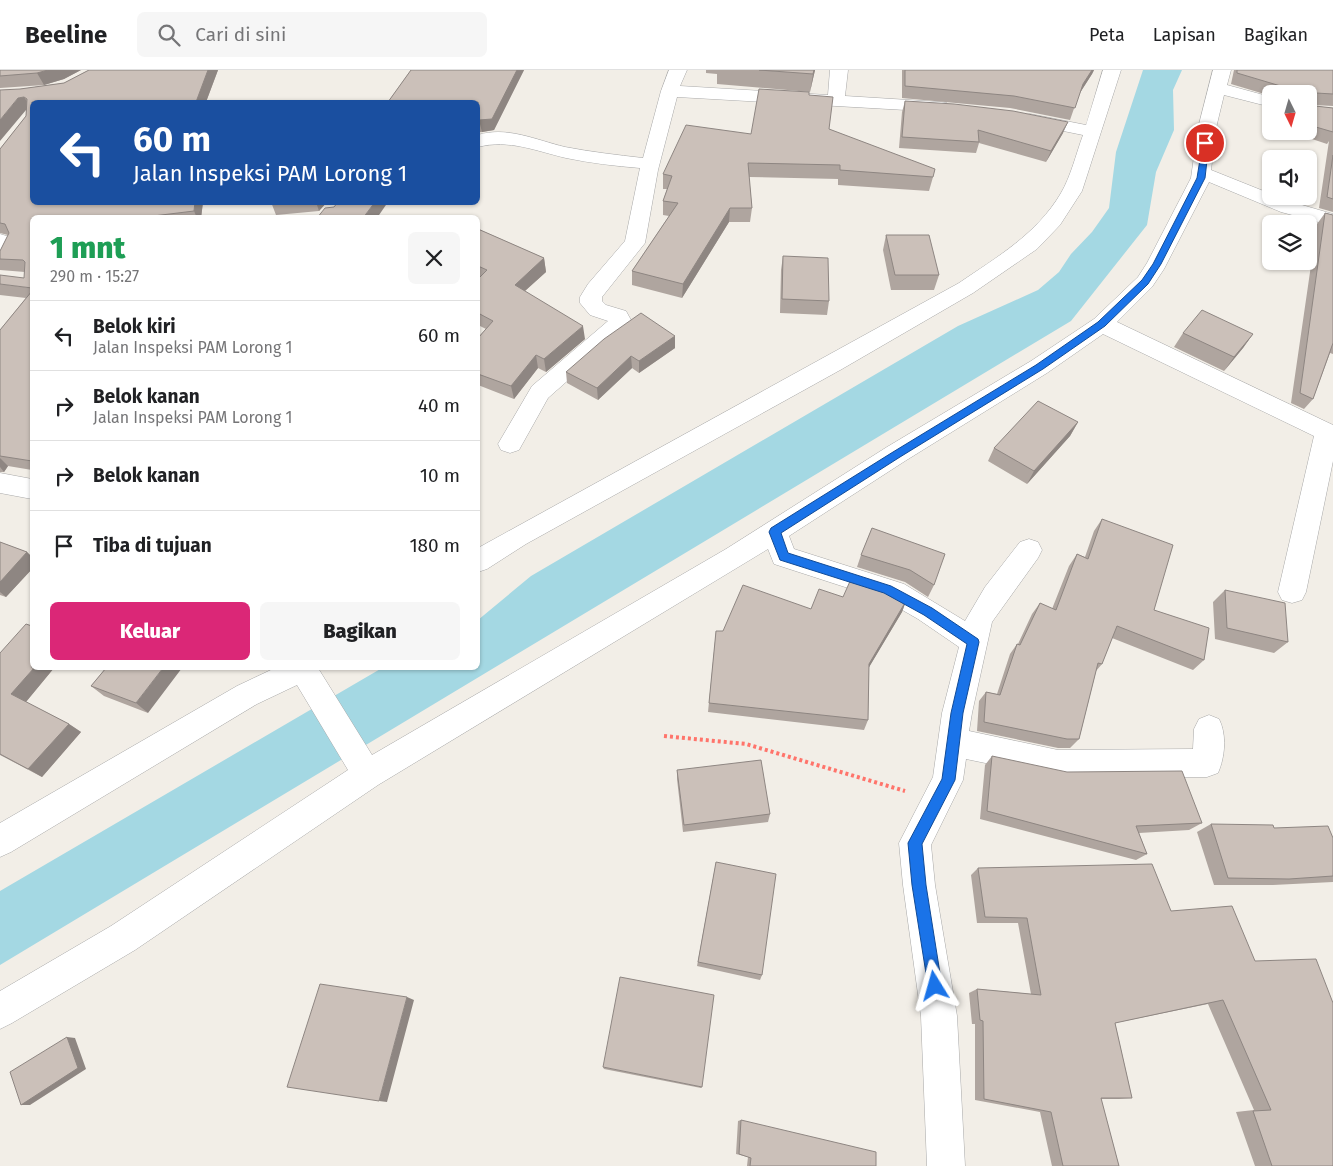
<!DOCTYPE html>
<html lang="id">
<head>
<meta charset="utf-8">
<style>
  :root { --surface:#fff; --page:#f6f6f6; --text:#202124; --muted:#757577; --line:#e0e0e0; --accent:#db2777 }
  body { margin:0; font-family:"Fira Sans",sans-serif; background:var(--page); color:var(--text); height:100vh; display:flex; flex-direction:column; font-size:19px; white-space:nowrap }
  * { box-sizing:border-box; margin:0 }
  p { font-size:16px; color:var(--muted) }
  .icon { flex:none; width:28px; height:28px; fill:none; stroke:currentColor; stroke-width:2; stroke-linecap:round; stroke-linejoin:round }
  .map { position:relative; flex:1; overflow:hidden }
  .details { position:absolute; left:30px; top:145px; width:450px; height:455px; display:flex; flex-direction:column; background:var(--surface); border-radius:8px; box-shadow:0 1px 4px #0004 }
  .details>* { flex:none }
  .hud { position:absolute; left:30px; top:30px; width:450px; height:105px; border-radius:8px; box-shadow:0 1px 4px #0004; background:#1a4fa0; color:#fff; overflow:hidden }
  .needle { width:32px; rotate:175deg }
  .buttons { position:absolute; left:1262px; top:15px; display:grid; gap:10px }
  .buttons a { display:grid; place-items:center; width:55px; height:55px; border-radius:8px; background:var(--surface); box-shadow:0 1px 4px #0004; font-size:25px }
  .pin { position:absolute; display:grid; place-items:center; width:42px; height:42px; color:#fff; margin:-21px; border:2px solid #fff; border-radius:50%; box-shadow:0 1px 5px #0007 }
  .me { position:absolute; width:55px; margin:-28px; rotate:352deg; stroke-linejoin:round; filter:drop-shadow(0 0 4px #0008) }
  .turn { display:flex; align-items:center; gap:18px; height:105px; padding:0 20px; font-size:22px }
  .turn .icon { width:65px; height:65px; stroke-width:2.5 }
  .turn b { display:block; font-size:35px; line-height:42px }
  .round { display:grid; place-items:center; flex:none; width:52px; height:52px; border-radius:8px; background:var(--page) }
  .overview { display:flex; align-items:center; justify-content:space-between; height:85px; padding:0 20px }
  h1 { font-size:30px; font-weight:800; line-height:38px; color:#1e9e55 }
  .button { display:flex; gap:10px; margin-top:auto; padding:10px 20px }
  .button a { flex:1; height:58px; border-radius:8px; background:var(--accent); color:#fff; font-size:20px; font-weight:800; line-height:58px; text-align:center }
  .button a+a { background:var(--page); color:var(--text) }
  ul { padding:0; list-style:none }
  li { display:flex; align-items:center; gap:15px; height:70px; padding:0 20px; border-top:1px solid var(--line) }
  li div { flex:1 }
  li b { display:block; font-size:19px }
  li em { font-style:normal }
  header { display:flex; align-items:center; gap:30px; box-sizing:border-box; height:70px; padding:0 25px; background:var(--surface); border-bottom:1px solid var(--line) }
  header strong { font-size:24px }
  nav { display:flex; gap:28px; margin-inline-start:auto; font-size:18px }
  .search { width:350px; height:45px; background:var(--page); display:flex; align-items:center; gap:12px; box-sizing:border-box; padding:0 18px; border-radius:8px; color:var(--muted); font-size:19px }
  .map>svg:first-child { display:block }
  .water { fill:#a4d8e3 }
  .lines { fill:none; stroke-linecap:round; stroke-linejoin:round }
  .minor-casing { stroke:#a8a8a8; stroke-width:1 }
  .path { stroke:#ff746b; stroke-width:4; stroke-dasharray:3 3; stroke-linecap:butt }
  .minor { fill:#fff; fill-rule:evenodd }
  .wall { fill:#afa59f }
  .shaded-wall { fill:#8e8682 }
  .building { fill:#cbc0b9; stroke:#8e8682 }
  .route { fill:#1a73e8; stroke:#114b97 }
</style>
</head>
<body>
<header>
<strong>Beeline</strong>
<div class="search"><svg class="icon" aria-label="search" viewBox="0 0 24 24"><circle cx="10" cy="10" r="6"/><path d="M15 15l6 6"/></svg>Cari di sini</div>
<nav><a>Peta</a><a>Lapisan</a><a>Bagikan</a></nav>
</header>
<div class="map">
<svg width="1333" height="1096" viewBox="0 0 1333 1096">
  <rect width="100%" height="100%" fill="#f2eee7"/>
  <path class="water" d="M 1143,0 L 1182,0 L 1173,20 L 1174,60 L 1156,102 L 1147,155 L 1071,251 L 0,895 L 0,821 L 382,598 L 478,598 L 478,550 L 531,506 L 958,256 L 1038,220 L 1059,202 L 1071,184 L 1092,162 L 1109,138 L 1116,82 Z"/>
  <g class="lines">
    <g class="minor-casing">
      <path id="minor" d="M 669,0 L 687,0 L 680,16 L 828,25 L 830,0 L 848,0 L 845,26 L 941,32 L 947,33 L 950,37 L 947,41 L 941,42 L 677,27 L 658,100 L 645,173 L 602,227 L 602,231 L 606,235 L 626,241 L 631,250 L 625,260 L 548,328 L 519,380 L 510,383 L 501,380 L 498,374 L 532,316 L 608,251 L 590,245 L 580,233 L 580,227 L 588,214 L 625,171 L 640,98 C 615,96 590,93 566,88 C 536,81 509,69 478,77 L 478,65 C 507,56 536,70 565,77 C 591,82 617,85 643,88 L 661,21 Z
        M 1103,0 L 1121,0 L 1082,121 L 1060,155 L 1037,179 L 973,223 L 842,299 L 526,474 L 487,499 L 478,502 L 478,478 L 959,213 C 997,187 1037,164 1061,123 C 1071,106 1076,84 1083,65 L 1024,53 L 1021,49 L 1024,45 L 1030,44 L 1086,55 Z
        M 1213,0 L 1231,0 L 1227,15 L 1271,27 L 1271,37 L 1224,25 L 1216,58 L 1211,100 L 1271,124 L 1271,126 L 1333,144 L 1333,156 L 1281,142 L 1209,112 L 1164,199 L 1152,217 L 1117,252 L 1333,355 L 1333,391 L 1306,522 L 1302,530 L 1292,533 L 1282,530 L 1278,522 L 1314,366 L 1103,264 L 1047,303 L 905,391 L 789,466 L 794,479 L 904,514 L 965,551 L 985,517 L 1020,472 L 1029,469 L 1038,472 L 1042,480 L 1038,488 L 992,552 L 972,643 L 969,661 L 1058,680 L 1193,679 L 1194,659 L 1199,649 L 1209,645 L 1219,649 C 1227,665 1225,687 1218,703 L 1207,707 L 1058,708 L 966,689 L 963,710 L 931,775 L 935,815 L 957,946 L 965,1096 L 927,1096 L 921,946 L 903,815 L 899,773 L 933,707 L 942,643 L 959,577 L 918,549 L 885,530 L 774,494 L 768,479 L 378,715 L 135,880 L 12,953 L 0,959 L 0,921 L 111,856 L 348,700 L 297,615 L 257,634 L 11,782 L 0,787 L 0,753 L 237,616 L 275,598 L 318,598 L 372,685 L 726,479 L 887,377 L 1031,291 L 1094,249 L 1138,207 L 1147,193 L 1191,108 L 1198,58 Z
        M 0,164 L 13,168 L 16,176 L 7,193 L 0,195 Z
        M 0,403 L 32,409 L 32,429 L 0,423 Z"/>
    </g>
    <path class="path" d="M 664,666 L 746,674 L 905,721"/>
    <use href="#minor" class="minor"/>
  </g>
  <path class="wall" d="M 0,0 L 81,0 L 64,9 L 44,15 L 0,18 Z
    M 89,0 L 218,0 L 206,32 L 32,32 L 203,132 L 201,148 L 32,148 L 24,208 L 25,202 L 0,200 L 0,181 L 8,165 L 0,163 L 0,79 L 26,46 L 26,40 L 20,19 L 64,13 Z
    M 411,0 L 524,0 L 494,60 L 482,62 L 478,62 L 478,32 L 388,32 Z
    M 706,0 L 815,0 L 810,22 L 717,14 L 717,4 L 706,3 Z
    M 902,0 L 1094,0 L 1092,4 L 1079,24 L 1070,50 L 1010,38 L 902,28 Z
    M 1234,0 L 1333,0 L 1333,36 L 1314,35 L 1315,36 L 1333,38 L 1333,142 L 1319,138 L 1329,71 L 1327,74 L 1288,61 L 1309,61 L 1309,24 L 1271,24 L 1271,26 L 1231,14 Z
    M 809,25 L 829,59 L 933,107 L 929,121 L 838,115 L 838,109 L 749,107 L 752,138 L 750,152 L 729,152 L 682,228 L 632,215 L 632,201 L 669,146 L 663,145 L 663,131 L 667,119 L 663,119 L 663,104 L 751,64 Z
    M 905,31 L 1063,63 L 1046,92 L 979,73 L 976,83 L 899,78 L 902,42 Z
    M 271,132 L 327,132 L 319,141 L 276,145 Z
    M 1325,143 L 1333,145 L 1333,284 L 1330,283 L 1313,329 L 1304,339 L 1291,333 L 1317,154 Z
    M 478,159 L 544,188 L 546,202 L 525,221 L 585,269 L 546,302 L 538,298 L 514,329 L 478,315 L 478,268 L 486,259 L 478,255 Z
    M 886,165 L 939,205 L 934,220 L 891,220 L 883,180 Z
    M 783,186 L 829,231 L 827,245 L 780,243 L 781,200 Z
    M 0,214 L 32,218 L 32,400 L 8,396 L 4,402 L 0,402 L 0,260 L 26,228 L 0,225 Z
    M 1183,263 L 1253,264 L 1243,278 L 1224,301 L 1174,277 Z
    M 675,266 L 675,278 L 639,303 L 632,298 L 598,330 L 567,313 L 566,302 Z
    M 1078,352 L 1070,366 L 1027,414 L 988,391 L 994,378 Z
    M 1102,449 L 1154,540 L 1204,590 L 1193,600 L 1112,568 L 1102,594 L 1096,601 L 1079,669 L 1070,678 L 1058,678 L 977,661 L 979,631 L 986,622 L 997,624 L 1010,584 L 1017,574 L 1018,574 L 1032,544 L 1040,533 L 1052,539 L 1069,496 L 1077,484 L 1085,487 L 1094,461 Z
    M 872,458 L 934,515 L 928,527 L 905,512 L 857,497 L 861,485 Z
    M 0,472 L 27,482 L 32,487 L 32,499 L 6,527 L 0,525 Z
    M 1225,520 L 1288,572 L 1274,583 L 1215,569 L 1213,532 Z
    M 906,531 L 902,542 L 869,597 L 868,650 L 864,660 L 708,642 L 716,561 L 723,561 L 811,539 Z
    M 0,583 L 32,598 L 54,598 L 26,632 L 69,654 L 81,662 L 42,707 L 0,685 Z
    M 106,598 L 148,643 L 104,626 L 91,616 Z
    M 992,686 L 1202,753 L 1189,760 L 1139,763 L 1147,784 L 1136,790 L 980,749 L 985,695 Z
    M 677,700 L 770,744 L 768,752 L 683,762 L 677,709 Z
    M 1211,754 L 1274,758 L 1333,806 L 1333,812 L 1273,815 L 1214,815 L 1197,762 Z
    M 716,792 L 762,905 L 760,910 L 697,896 Z
    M 978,798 L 1171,841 L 1333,1096 L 1255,1096 L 1236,1042 L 1254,1040 L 1208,934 L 1115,953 L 1132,1028 L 1119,1029 L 1101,1029 L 1119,1096 L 1052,1096 L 1040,1042 L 975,1030 L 975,954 L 972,954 L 969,923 L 977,919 L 1031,924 L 1018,853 L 977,853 L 971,805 Z
    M 603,997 L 702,1017 L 701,1018 L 604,999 Z
    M 741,1050 L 876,1096 L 747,1096 L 748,1087 L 736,1084 L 738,1051 Z"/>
  <path class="shaded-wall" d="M 48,0 L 81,0 L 64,9 L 44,15 L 37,3 Z
    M 208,0 L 218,0 L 206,32 L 196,32 Z
    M 517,0 L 524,0 L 494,60 L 482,62 L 479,50 Z
    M 814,0 L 815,0 L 810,22 L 813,4 Z
    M 1092,0 L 1094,0 L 1092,4 L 1078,26 L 1083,14 Z
    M 24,27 L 32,39 L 26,40 L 0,71 L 0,50 L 18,28 Z
    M 1068,52 L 1063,63 L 1046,92 L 1051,81 Z
    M 195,132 L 203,132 L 201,148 L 197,148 L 194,141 Z
    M 316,132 L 327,132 L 319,141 Z
    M 375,132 L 388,132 L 377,148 L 363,148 Z
    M 730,138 L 729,152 L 682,228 L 683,214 Z
    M 544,188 L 546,202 L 517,228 L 515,215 Z
    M 583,256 L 585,269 L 546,302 L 544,289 Z
    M 1253,264 L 1243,278 L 1224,301 L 1234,287 Z
    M 675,266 L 675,278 L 639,303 L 639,291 Z
    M 536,285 L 538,298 L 514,329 L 511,316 Z
    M 631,286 L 632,298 L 598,330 L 597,318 Z
    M 1078,352 L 1070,366 L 1027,414 L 1034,401 Z
    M 0,388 L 8,396 L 4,402 L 0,397 Z
    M 27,482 L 32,487 L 32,499 L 6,527 L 0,522 L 0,512 Z
    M 906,531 L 902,542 L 865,604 L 869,594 Z
    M 34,598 L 54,598 L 25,633 L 11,624 Z
    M 163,598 L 182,598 L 148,643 L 136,633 Z
    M 69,654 L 81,662 L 42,707 L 28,699 Z
    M 407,927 L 414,930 L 387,1032 L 379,1031 Z
    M 67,967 L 75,968 L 86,999 L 30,1035 L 21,1035 Z"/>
  <path class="building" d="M 0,0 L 48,0 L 37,3 L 0,6 Z
    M 89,0 L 208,0 L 196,32 L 32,32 L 32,132 L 195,132 L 194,141 L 137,148 L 32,148 L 32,218 L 0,214 L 0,205 L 24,208 L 25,192 L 23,190 L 0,189 L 0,181 L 9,163 L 5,154 L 0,153 L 0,79 L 26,46 L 27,29 L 24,27 L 18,28 L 0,50 L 0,20 L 20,19 L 64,13 Z
    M 411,0 L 517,0 L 492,49 L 479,50 L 478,50 L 478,32 L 388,32 Z
    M 759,0 L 814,0 L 813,4 Z
    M 905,0 L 1092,0 L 1083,14 L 1075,38 L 1014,26 L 905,16 Z
    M 1237,0 L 1333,0 L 1333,24 L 1316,23 L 1314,25 L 1315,36 L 1333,38 L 1333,62 L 1309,55 L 1309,24 L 1303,24 L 1304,23 L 1237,3 Z
    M 759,19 L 809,22 L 809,25 L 833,27 L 829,59 L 935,99 L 933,107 L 840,100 L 840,95 L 748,93 L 752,138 L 730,138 L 683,214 L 632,201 L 678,133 L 663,131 L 672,106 L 663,104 L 686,55 L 751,64 Z
    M 905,31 L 954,34 L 1013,41 L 1068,52 L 1051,81 L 978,60 L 979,72 L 902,67 Z
    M 1333,85 L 1333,129 L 1327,127 Z
    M 338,132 L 375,132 L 363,148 L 317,148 L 325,138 L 334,137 Z
    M 1325,143 L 1333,145 L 1333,273 L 1313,329 L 1300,323 Z
    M 478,159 L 544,188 L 515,215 L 583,256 L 544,289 L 536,285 L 511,316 L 478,304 L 478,268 L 493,251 L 478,243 L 478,209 L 487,200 L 478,196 Z
    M 886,165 L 929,165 L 939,205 L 895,205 Z
    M 783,186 L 828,188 L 829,231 L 782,229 Z
    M 32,221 L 32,391 L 0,386 L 0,260 Z
    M 1202,240 L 1253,264 L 1234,287 L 1183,263 Z
    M 641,243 L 675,266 L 639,291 L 631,286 L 597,318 L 566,302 L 604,269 Z
    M 1038,331 L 1078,352 L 1034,401 L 994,378 Z
    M 1102,449 L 1173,475 L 1154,540 L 1209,558 L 1204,590 L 1117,556 L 1102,594 L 1098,593 L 1079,669 L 1067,669 L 984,652 L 986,622 L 1000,625 L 1017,574 L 1020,575 L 1040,533 L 1056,540 L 1077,484 L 1088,489 Z
    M 872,458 L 945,484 L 934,515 L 910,500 L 861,485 Z
    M 0,472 L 27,482 L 0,512 Z
    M 851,509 L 889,521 L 906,531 L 869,594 L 868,650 L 709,633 L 716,561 L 723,561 L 743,515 L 811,539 L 819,519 L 843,527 Z
    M 1225,520 L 1285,533 L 1288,572 L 1227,558 Z
    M 26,554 L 32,556 L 32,598 L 34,598 L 11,624 L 69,654 L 28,699 L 0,684 L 0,583 Z
    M 106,598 L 163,598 L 136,633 L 91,616 Z
    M 992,686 L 1067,702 L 1182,701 L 1202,753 L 1136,756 L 1147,784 L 987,741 Z
    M 761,690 L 770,744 L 684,755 L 677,700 Z
    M 1211,754 L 1273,755 L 1274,758 L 1328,756 L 1333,768 L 1333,806 L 1289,809 L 1228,808 Z
    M 716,792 L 776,804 L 762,905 L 698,892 Z
    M 1152,794 L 1171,841 L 1232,836 L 1255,891 L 1316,889 L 1333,933 L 1333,1096 L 1272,1096 L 1253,1041 L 1271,1040 L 1223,930 L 1115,953 L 1132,1028 L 1101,1028 L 1119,1096 L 1063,1096 L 1051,1042 L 984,1029 L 983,951 L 980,950 L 977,919 L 1041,925 L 1027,848 L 985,847 L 978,798 Z
    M 620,907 L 714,925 L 702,1017 L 603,997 Z
    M 320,914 L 407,927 L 379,1031 L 287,1017 Z
    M 67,967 L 78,998 L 21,1035 L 10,1002 Z
    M 741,1050 L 876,1082 L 876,1096 L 750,1096 L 751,1088 L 739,1084 Z"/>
  <path class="route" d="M 1203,71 L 1209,73 L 1205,108 L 1161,194 L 1148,214 L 1105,256 L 1043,299 L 900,387 L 781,463 L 788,483 L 891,516 L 932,538 L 978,569 L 979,572 L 963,643 L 955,710 L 922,774 L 926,815 L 942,916 L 940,921 L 935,923 L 930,921 L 928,916 L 912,815 L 908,773 L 942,709 L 951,643 L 967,574 L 924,545 L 884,523 L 780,490 L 769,462 L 771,458 L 893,382 L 1036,295 L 1098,252 L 1142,210 L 1153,194 L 1197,108 Z"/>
</svg>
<div class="buttons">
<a><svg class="needle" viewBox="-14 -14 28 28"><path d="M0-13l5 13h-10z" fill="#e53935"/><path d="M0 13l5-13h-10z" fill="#757577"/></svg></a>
<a><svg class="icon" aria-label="sound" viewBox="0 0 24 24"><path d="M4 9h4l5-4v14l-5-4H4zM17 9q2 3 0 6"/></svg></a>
<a><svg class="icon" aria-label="layers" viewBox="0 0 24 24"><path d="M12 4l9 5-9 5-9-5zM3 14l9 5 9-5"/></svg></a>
</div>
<div class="pin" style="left:1205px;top:73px;background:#d93025"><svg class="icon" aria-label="arrive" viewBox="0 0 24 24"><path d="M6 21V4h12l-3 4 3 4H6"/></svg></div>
<svg class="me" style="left:935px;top:916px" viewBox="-20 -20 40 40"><path d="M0-17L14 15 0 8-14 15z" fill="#1a73e8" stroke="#fff" stroke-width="4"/></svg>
<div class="hud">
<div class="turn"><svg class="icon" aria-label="left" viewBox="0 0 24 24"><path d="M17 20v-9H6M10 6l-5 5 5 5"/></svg><div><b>60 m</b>Jalan Inspeksi PAM Lorong 1</div></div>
</div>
<section class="details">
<div class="overview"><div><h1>1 mnt</h1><p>290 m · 15:27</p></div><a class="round"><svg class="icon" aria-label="close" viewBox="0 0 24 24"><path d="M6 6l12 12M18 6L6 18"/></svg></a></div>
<ul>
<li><svg class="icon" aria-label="left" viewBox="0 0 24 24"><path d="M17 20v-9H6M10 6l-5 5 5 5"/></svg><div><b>Belok kiri</b><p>Jalan Inspeksi PAM Lorong 1</p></div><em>60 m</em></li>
<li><svg class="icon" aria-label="right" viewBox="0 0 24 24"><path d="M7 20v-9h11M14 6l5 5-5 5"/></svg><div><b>Belok kanan</b><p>Jalan Inspeksi PAM Lorong 1</p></div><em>40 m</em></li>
<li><svg class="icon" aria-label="right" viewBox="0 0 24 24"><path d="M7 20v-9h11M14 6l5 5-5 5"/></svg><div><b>Belok kanan</b></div><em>10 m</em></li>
<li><svg class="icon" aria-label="arrive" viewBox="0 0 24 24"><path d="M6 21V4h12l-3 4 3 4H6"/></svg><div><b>Tiba di tujuan</b></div><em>180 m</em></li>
</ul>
<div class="button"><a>Keluar</a><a>Bagikan</a></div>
</section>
</div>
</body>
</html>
